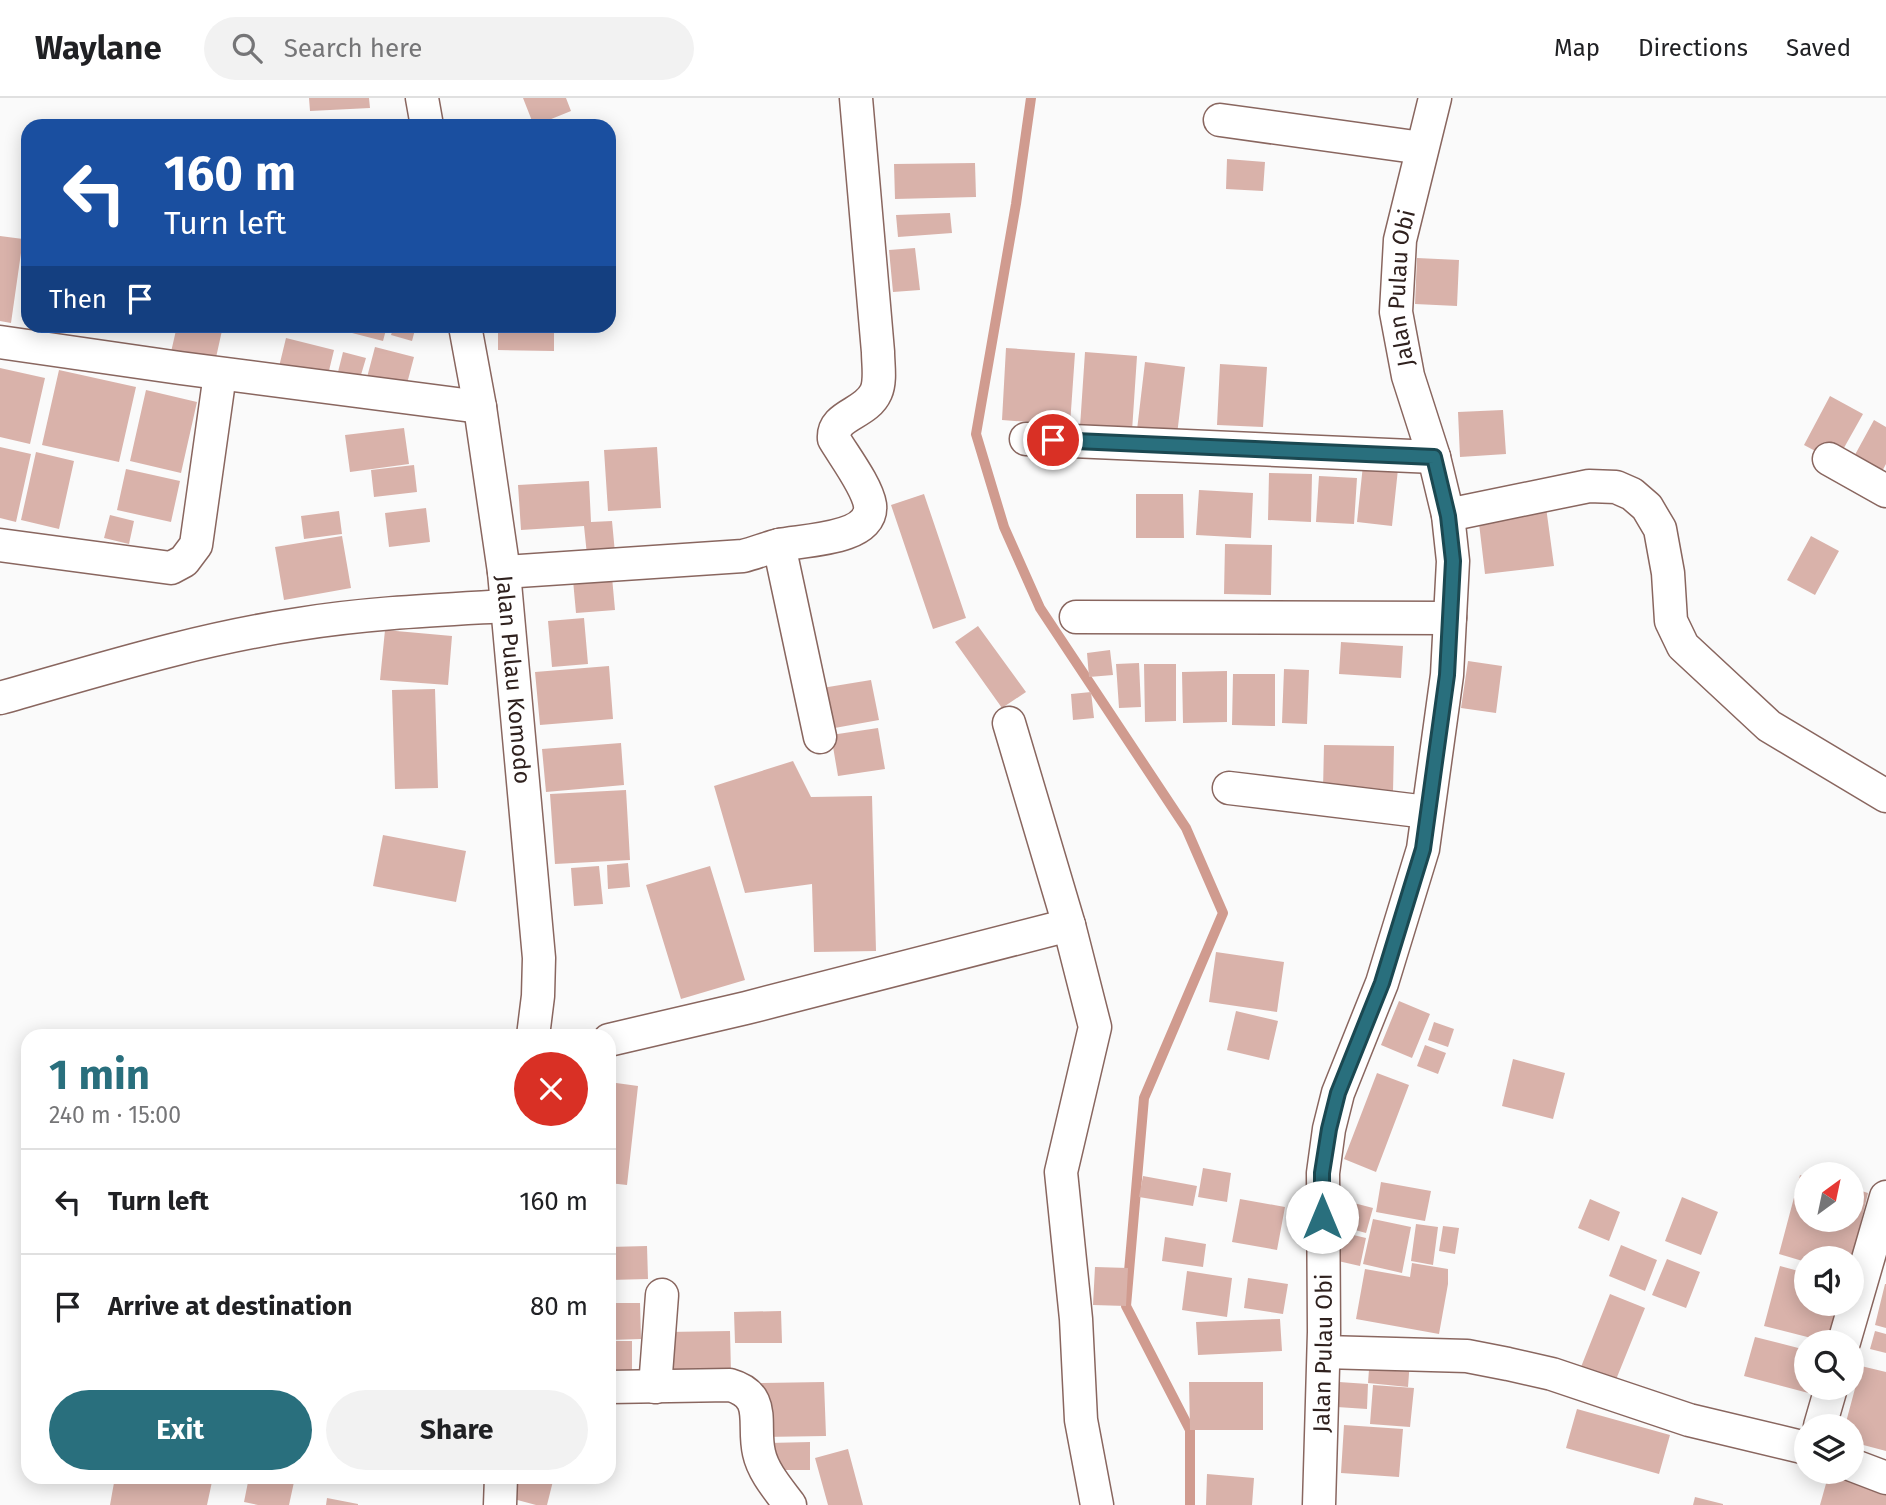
<!DOCTYPE html>
<html lang="en">
<head>
<meta charset="utf-8">
<style>
  :root { --surface:#fff; --page:#f2f2f2; --text:#202124; --muted:#757577; --line:#e0e0e0; --accent:#296f7d }
  body { margin:0; font-family:"Fira Sans",sans-serif; background:var(--page); color:var(--text); height:100vh; display:flex; flex-direction:column; font-size:26px; white-space:nowrap }
  * { box-sizing:border-box; margin:0 }
  p { font-size:23px; color:var(--muted) }
  .icon { flex:none; width:38px; height:38px; fill:none; stroke:currentColor; stroke-width:2; stroke-linecap:round; stroke-linejoin:round }
  .map { position:relative; flex:1; overflow:hidden }
  .drawer { position:absolute; left:21px; top:931px; width:595px; height:455px; display:flex; flex-direction:column; background:var(--surface); border-radius:21px; box-shadow:0 4px 18px #0003 }
  .drawer>* { flex:none }
  .hud { position:absolute; left:21px; top:21px; width:595px; height:214px; border-radius:21px; box-shadow:0 4px 18px #0003; background:#1a4fa0; color:#fff; overflow:hidden }
  .needle { width:46px; rotate:33deg }
  .buttons { position:absolute; left:1794px; top:1064px; display:grid; gap:14px }
  .buttons a { display:grid; place-items:center; width:70px; height:70px; border-radius:50%; background:var(--surface); box-shadow:0 4px 18px #0003; font-size:35px }
  .pin { position:absolute; display:grid; place-items:center; width:60px; height:60px; color:#fff; margin:-30px; border:4px solid #fff; border-radius:50%; box-shadow:0 2px 7px #0007 }
  .me { position:absolute; width:77px; margin:-38px; rotate:0deg; stroke-linejoin:round; filter:drop-shadow(0 0 5px #0008) }
  .turn { display:flex; align-items:center; gap:24px; height:147px; padding:0 28px; font-size:32px }
  .turn .icon { width:91px; height:91px; stroke-width:2.5 }
  .turn b { display:block; font-size:49px; line-height:60px }
  .then { display:flex; align-items:center; height:66px; padding:0 28px; background:#0003; gap:14px; font-size:26px }
  .round { display:grid; place-items:center; flex:none; width:74px; height:74px; border-radius:37px; background:var(--page) }
  .summary { display:flex; align-items:center; justify-content:space-between; height:119px; padding:0 28px }
  h1 { font-size:42px; font-weight:700; line-height:52px; color:var(--accent) }
  .primary-button { display:flex; gap:14px; margin-top:auto; padding:14px 28px }
  .primary-button a { flex:1; height:80px; border-radius:42px; background:var(--accent); color:#fff; font-size:28px; font-weight:700; line-height:80px; text-align:center }
  .primary-button a+a { background:var(--page); color:var(--text) }
  ul { padding:0; list-style:none }
  li { display:flex; align-items:center; gap:21px; height:105px; padding:0 28px; border-top:2px solid var(--line) }
  li div { flex:1 }
  li b { display:block; font-size:26px }
  li em { font-style:normal }
  header { display:flex; align-items:center; gap:42px; box-sizing:border-box; height:98px; padding:0 35px; background:var(--surface); border-bottom:2px solid var(--line) }
  header strong { font-size:33px }
  nav { display:flex; gap:38px; margin-inline-start:auto; font-size:24px }
  .search { width:490px; height:63px; background:var(--page); display:flex; align-items:center; gap:18px; box-sizing:border-box; padding:0 24px; border-radius:38px; color:var(--muted); font-size:26px }
  .map>svg:first-child { display:block }
  .lines { fill:none; stroke-linecap:round; stroke-linejoin:round }
  .stream { stroke:#d09b8f; stroke-width:10 }
  .building { fill:#d9b2aa }
  .minor-casing { stroke:#89665f; stroke-width:35 }
  .minor { stroke:#fff; stroke-width:32 }
  .route-casing { stroke:#1b4851; stroke-width:18 }
  .route { stroke:#296f7d; stroke-width:12 }
  .labels { text-anchor:middle; dominant-baseline:central; stroke-width:5; stroke-linejoin:round; paint-order:stroke }
  .street-label { font-size:23px; fill:#2f211e; stroke:#fff }
</style>
</head>
<body>
<header>
<strong>Waylane</strong>
<div class="search"><svg class="icon" aria-label="search" viewBox="0 0 24 24"><circle cx="10" cy="10" r="6"/><path d="M15 15l6 6"/></svg>Search here</div>
<nav><a>Map</a><a>Directions</a><a>Saved</a></nav>
</header>
<div class="map">
<svg width="1886" height="1407" viewBox="0 0 1886 1407">
  <rect width="100%" height="100%" fill="#fafafa"/>
  <g class="lines">
    <path class="stream" d="M 1031,0 L 1016,106 L 976,336 L 1004,429 L 1040,510 L 1186,730 L 1223,815 L 1144,1000 L 1126,1208 L 1190,1332 L 1190,1407"/>
  </g>
  <path class="building" d="M 309,0 L 369,0 L 370,10 L 310,13 Z
    M 523,0 L 566,0 L 571,13 L 534,28 Z
    M 1227,61 L 1265,64 L 1263,93 L 1226,91 Z
    M 975,65 L 976,99 L 895,101 L 894,66 Z
    M 950,115 L 952,135 L 898,139 L 896,117 Z
    M 0,138 L 23,141 L 11,225 L 0,223 Z
    M 915,150 L 920,192 L 893,194 L 889,152 Z
    M 1417,160 L 1459,162 L 1457,208 L 1415,206 Z
    M 177,228 L 223,228 L 215,264 L 171,254 Z
    M 325,228 L 387,228 L 383,243 Z
    M 394,228 L 416,228 L 412,243 L 391,237 Z
    M 498,228 L 554,228 L 554,253 L 498,252 Z
    M 286,240 L 334,252 L 326,285 L 278,273 Z
    M 375,249 L 414,259 L 404,297 L 365,287 Z
    M 1006,250 L 1075,255 L 1070,327 L 1002,322 Z
    M 343,254 L 366,260 L 358,287 L 336,282 Z
    M 1085,254 L 1137,258 L 1132,333 L 1080,329 Z
    M 1145,264 L 1185,269 L 1177,337 L 1137,332 Z
    M 1220,266 L 1267,269 L 1263,329 L 1217,327 Z
    M 0,270 L 45,280 L 30,346 L 0,339 Z
    M 59,272 L 136,289 L 119,364 L 42,347 Z
    M 146,292 L 197,304 L 181,375 L 130,363 Z
    M 1830,298 L 1863,316 L 1836,364 L 1804,347 Z
    M 1503,312 L 1506,356 L 1460,359 L 1458,314 Z
    M 1874,322 L 1886,329 L 1886,366 L 1879,379 L 1851,364 Z
    M 404,330 L 409,366 L 350,374 L 345,337 Z
    M 0,349 L 31,356 L 16,424 L 0,420 Z
    M 657,349 L 661,410 L 608,413 L 604,352 Z
    M 36,354 L 74,363 L 59,431 L 21,422 Z
    M 414,367 L 417,394 L 374,399 L 371,372 Z
    M 1363,367 L 1398,371 L 1392,428 L 1357,424 Z
    M 126,371 L 180,383 L 171,424 L 117,412 Z
    M 1269,375 L 1312,376 L 1311,424 L 1268,422 Z
    M 1319,378 L 1357,380 L 1354,426 L 1316,424 Z
    M 589,383 L 591,424 L 612,423 L 615,455 L 587,457 L 584,428 L 521,432 L 518,387 Z
    M 1199,392 L 1253,395 L 1251,440 L 1196,437 Z
    M 924,396 L 966,520 L 933,531 L 891,407 Z
    M 1136,396 L 1183,396 L 1184,440 L 1136,440 Z
    M 1546,409 L 1554,468 L 1485,476 L 1478,417 Z
    M 426,410 L 430,444 L 389,449 L 385,415 Z
    M 339,413 L 342,436 L 304,441 L 301,418 Z
    M 110,417 L 134,423 L 129,446 L 104,440 Z
    M 342,438 L 351,490 L 284,502 L 275,449 Z
    M 1811,438 L 1839,453 L 1815,497 L 1787,482 Z
    M 1225,446 L 1272,447 L 1271,497 L 1224,496 Z
    M 612,479 L 615,512 L 576,515 L 573,482 Z
    M 584,520 L 588,566 L 552,569 L 548,523 Z
    M 978,528 L 1026,594 L 1002,610 L 955,544 Z
    M 385,532 L 452,538 L 448,587 L 380,582 Z
    M 1341,544 L 1403,548 L 1401,580 L 1339,576 Z
    M 1110,552 L 1113,577 L 1089,579 L 1087,555 Z
    M 1468,563 L 1502,568 L 1496,615 L 1461,610 Z
    M 1139,565 L 1141,609 L 1119,610 L 1116,566 Z
    M 1144,566 L 1176,566 L 1176,623 L 1145,624 Z
    M 609,568 L 613,621 L 540,627 L 535,574 Z
    M 1284,571 L 1309,572 L 1307,626 L 1282,625 Z
    M 1227,573 L 1227,624 L 1183,625 L 1182,574 Z
    M 1233,576 L 1275,576 L 1275,628 L 1232,627 Z
    M 871,582 L 879,622 L 829,631 L 822,590 Z
    M 435,591 L 438,690 L 395,691 L 392,592 Z
    M 1091,594 L 1094,620 L 1073,622 L 1071,596 Z
    M 878,630 L 885,671 L 838,678 L 831,637 Z
    M 621,645 L 624,687 L 546,694 L 542,651 Z
    M 1324,647 L 1394,648 L 1393,694 L 1323,692 Z
    M 793,663 L 811,699 L 872,698 L 876,853 L 814,854 L 812,786 L 745,795 L 714,688 Z
    M 626,692 L 630,762 L 555,766 L 550,696 Z
    M 383,737 L 466,753 L 456,804 L 373,788 Z
    M 628,765 L 630,789 L 608,791 L 607,767 Z
    M 599,768 L 603,806 L 574,808 L 571,770 Z
    M 710,768 L 745,882 L 681,901 L 646,787 Z
    M 1216,854 L 1284,864 L 1277,914 L 1209,904 Z
    M 1399,903 L 1430,916 L 1412,960 L 1381,947 Z
    M 1236,913 L 1278,923 L 1269,962 L 1227,952 Z
    M 1434,924 L 1454,931 L 1448,949 L 1428,942 Z
    M 1425,947 L 1446,955 L 1438,976 L 1417,968 Z
    M 1513,961 L 1565,975 L 1553,1021 L 1502,1008 Z
    M 1377,975 L 1409,987 L 1376,1074 L 1344,1061 Z
    M 609,984 L 638,988 L 627,1087 L 609,1085 Z
    M 1203,1070 L 1231,1075 L 1227,1104 L 1198,1099 Z
    M 1800,1077 L 1806,1079 L 1806,1122 L 1852,1122 L 1852,1090 L 1868,1095 L 1852,1160 L 1806,1160 L 1806,1164 L 1779,1156 Z
    M 1143,1078 L 1197,1088 L 1193,1108 L 1139,1099 Z
    M 1381,1084 L 1431,1093 L 1425,1123 L 1376,1114 Z
    M 1682,1099 L 1718,1114 L 1701,1157 L 1665,1143 Z
    M 1240,1101 L 1285,1109 L 1277,1152 L 1232,1144 Z
    M 1590,1101 L 1620,1114 L 1609,1143 L 1578,1130 Z
    M 1350,1104 L 1373,1110 L 1366,1135 L 1344,1129 Z
    M 1373,1121 L 1411,1129 L 1402,1175 L 1363,1166 Z
    M 1416,1126 L 1438,1129 L 1433,1167 L 1411,1163 Z
    M 1443,1128 L 1459,1130 L 1455,1156 L 1439,1153 Z
    M 1345,1135 L 1366,1140 L 1360,1168 L 1338,1163 Z
    M 1165,1139 L 1206,1146 L 1203,1169 L 1162,1163 Z
    M 1621,1147 L 1657,1162 L 1645,1193 L 1609,1178 Z
    M 647,1148 L 648,1181 L 609,1182 L 609,1149 Z
    M 1667,1161 L 1700,1174 L 1686,1210 L 1652,1197 Z
    M 1412,1165 L 1448,1171 L 1448,1186 L 1439,1236 L 1356,1221 L 1365,1171 L 1410,1179 Z
    M 1780,1168 L 1806,1175 L 1806,1206 L 1847,1206 L 1836,1244 L 1827,1244 L 1764,1228 Z
    M 1095,1169 L 1128,1170 L 1126,1208 L 1093,1207 Z
    M 1187,1173 L 1232,1180 L 1227,1219 L 1182,1212 Z
    M 1248,1180 L 1288,1186 L 1283,1216 L 1244,1210 Z
    M 1885,1186 L 1886,1186 L 1886,1230 L 1875,1227 Z
    M 1610,1196 L 1645,1210 L 1613,1289 L 1579,1274 Z
    M 609,1205 L 640,1205 L 641,1241 L 609,1242 Z
    M 781,1213 L 782,1245 L 735,1245 L 734,1214 Z
    M 1280,1221 L 1282,1253 L 1198,1257 L 1196,1224 Z
    M 730,1233 L 731,1275 L 668,1276 L 666,1234 Z
    M 1875,1233 L 1886,1236 L 1886,1255 L 1870,1251 Z
    M 1755,1239 L 1806,1252 L 1806,1290 L 1818,1290 L 1816,1297 L 1744,1278 Z
    M 609,1243 L 632,1243 L 632,1281 L 609,1282 Z
    M 1370,1258 L 1410,1262 L 1408,1289 L 1368,1285 Z
    M 1861,1268 L 1886,1274 L 1886,1353 L 1852,1344 L 1852,1328 L 1845,1328 Z
    M 824,1284 L 826,1338 L 762,1339 L 761,1285 Z
    M 1189,1284 L 1263,1284 L 1263,1332 L 1190,1332 Z
    M 1339,1284 L 1368,1286 L 1367,1311 L 1337,1309 Z
    M 1373,1287 L 1414,1290 L 1410,1329 L 1370,1326 Z
    M 1577,1311 L 1670,1337 L 1659,1376 L 1566,1350 Z
    M 1344,1327 L 1403,1331 L 1399,1379 L 1341,1375 Z
    M 810,1344 L 810,1372 L 769,1372 L 769,1345 Z
    M 848,1351 L 863,1407 L 828,1407 L 815,1360 Z
    M 1829,1375 L 1886,1391 L 1886,1407 L 1820,1407 Z
    M 1207,1376 L 1254,1380 L 1252,1407 L 1206,1407 Z
    M 115,1379 L 213,1379 L 207,1407 L 110,1407 Z
    M 249,1379 L 269,1379 L 294,1384 L 289,1407 L 258,1407 L 244,1404 Z
    M 516,1379 L 554,1379 L 547,1407 L 536,1407 L 510,1400 Z
    M 1695,1399 L 1723,1406 L 1723,1407 L 1693,1407 Z
    M 327,1400 L 358,1406 L 358,1407 L 326,1407 Z"/>
  <g class="lines">
    <g class="minor-casing">
      <g id="minor">
        <path d="M 422,0 L 427,28"/>
        <path d="M 1220,22 L 1422,50"/>
        <path id="s1" d="M 465,228 L 480,309 L 504,474 L 539,860 L 538,898 L 533,938"/>
        <path d="M 0,244 L 180,270 L 480,309"/>
        <path d="M 1026,341 L 1434,359"/>
        <path d="M 1829,361 L 1886,393"/>
        <path d="M 1448,417 L 1589,388 L 1616,389 L 1632,396 L 1647,409 L 1660,431 L 1668,475 L 1671,523 L 1683,548 L 1769,628 L 1886,698"/>
        <path d="M 0,447 L 171,470 L 184,463 L 196,447 L 220,276"/>
        <path d="M 779,447 L 820,639"/>
        <path d="M 504,474 L 743,458 C 755,455 767,450 779,447 C 802,442 874,442 870,407 C 867,388 844,358 834,341 C 832,316 866,317 876,294 C 881,283 878,266 878,254 L 856,0"/>
        <path d="M 1076,519 L 1450,520"/>
        <path d="M 0,600 C 99,572 197,541 299,526 C 367,515 437,512 506,508"/>
        <path d="M 1009,625 L 1069,827 L 1095,929 L 1061,1074 L 1076,1221 L 1081,1322 L 1097,1407"/>
        <path d="M 1229,690 L 1427,714"/>
        <path d="M 609,942 L 746,910 L 1069,827"/>
        <path d="M 1844,1244 L 1886,1099"/>
        <path d="M 1324,1254 L 1467,1258 L 1508,1266 L 1552,1276 L 1689,1322 L 1806,1350"/>
        <path d="M 609,1289 L 730,1287 C 768,1298 752,1326 759,1355 C 763,1374 779,1392 790,1407"/>
        <path d="M 655,1289 L 662,1197"/>
        <path d="M 1820,1328 L 1831,1290"/>
        <path d="M 1852,1367 L 1886,1380"/>
        <path d="M 500,1407 L 501,1379"/>
        <path id="s2" d="M 1319,1407 L 1324,1234 L 1323,1075 L 1329,1031 L 1338,995 L 1382,885 L 1423,751 L 1447,577 L 1453,463 L 1448,417 L 1434,359 L 1408,278 L 1396,214 L 1400,142 L 1435,0"/>
      </g>
    </g>
    <use href="#minor" class="minor"/>
  </g>
  <g class="lines">
    <g class="route-casing">
      <path id="route" d="M 1053,342 L 1434,359 L 1448,418 L 1453,463 L 1447,577 L 1423,751 L 1382,885 L 1338,995 L 1329,1031 L 1322,1075 L 1322,1119"/>
    </g>
    <use href="#route" class="route"/>
  </g>
  <g class="labels">
    <g class="street-label">
      <text stroke="none"><textPath href="#s2" startOffset="1242">Jalan Pulau Obi</textPath></text>
      <text stroke="none"><textPath href="#s1" startOffset="357">Jalan Pulau Komodo</textPath></text>
      <text stroke="none"><textPath href="#s2" startOffset="152">Jalan Pulau Obi</textPath></text>
    </g>
  </g>
</svg>
<div class="buttons">
<a><svg class="needle" viewBox="-14 -14 28 28"><path d="M0-13l5 13h-10z" fill="#e53935"/><path d="M0 13l5-13h-10z" fill="#757577"/></svg></a>
<a><svg class="icon" aria-label="sound" viewBox="0 0 24 24"><path d="M4 9h4l5-4v14l-5-4H4zM17 9q2 3 0 6"/></svg></a>
<a><svg class="icon" aria-label="search" viewBox="0 0 24 24"><circle cx="10" cy="10" r="6"/><path d="M15 15l6 6"/></svg></a>
<a><svg class="icon" aria-label="layers" viewBox="0 0 24 24"><path d="M12 4l9 5-9 5-9-5zM3 14l9 5 9-5"/></svg></a>
</div>
<div class="pin" style="left:1053px;top:342px;background:#d93025"><svg class="icon" aria-label="arrive" viewBox="0 0 24 24"><path d="M6 21V4h12l-3 4 3 4H6"/></svg></div>
<svg class="me" style="left:1322px;top:1119px" viewBox="-20 -20 40 40"><circle r="19" fill="#fff"/><path d="M0-13L10 11 0 6-10 11z" fill="#296f7d"/></svg>
<div class="hud">
<div class="turn"><svg class="icon" aria-label="left" viewBox="0 0 24 24"><path d="M17 20v-9H6M10 6l-5 5 5 5"/></svg><div><b>160 m</b>Turn left</div></div>
<div class="then">Then<svg class="icon" aria-label="arrive" viewBox="0 0 24 24"><path d="M6 21V4h12l-3 4 3 4H6"/></svg></div>
</div>
<section class="drawer">
<div class="summary"><div><h1>1 min</h1><p>240 m · 15:00</p></div><a class="round" style="background:#d93025;color:#fff"><svg class="icon" aria-label="close" viewBox="0 0 24 24"><path d="M6 6l12 12M18 6L6 18"/></svg></a></div>
<ul>
<li><svg class="icon" aria-label="left" viewBox="0 0 24 24"><path d="M17 20v-9H6M10 6l-5 5 5 5"/></svg><div><b>Turn left</b></div><em>160 m</em></li>
<li><svg class="icon" aria-label="arrive" viewBox="0 0 24 24"><path d="M6 21V4h12l-3 4 3 4H6"/></svg><div><b>Arrive at destination</b></div><em>80 m</em></li>
</ul>
<div class="primary-button"><a>Exit</a><a>Share</a></div>
</section>
</div>
</body>
</html>
